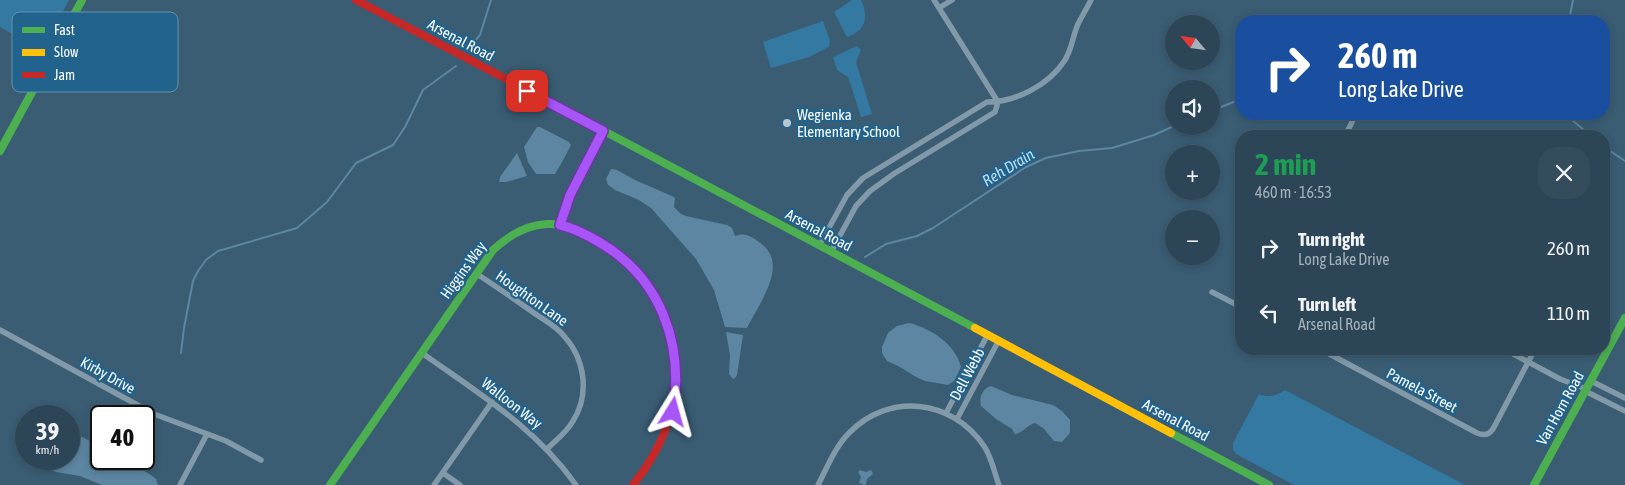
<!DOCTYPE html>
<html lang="en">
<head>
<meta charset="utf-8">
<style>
  :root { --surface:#2c4657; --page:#344d5d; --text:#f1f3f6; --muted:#a6b1ba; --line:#485e6d }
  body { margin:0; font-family:"Asap Condensed",sans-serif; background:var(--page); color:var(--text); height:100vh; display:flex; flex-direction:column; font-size:19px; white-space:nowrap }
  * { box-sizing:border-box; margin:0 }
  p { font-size:16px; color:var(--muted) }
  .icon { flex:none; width:28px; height:28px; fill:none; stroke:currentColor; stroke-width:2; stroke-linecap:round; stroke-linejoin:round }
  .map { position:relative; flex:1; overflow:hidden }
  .sheet { position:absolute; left:1235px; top:130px; width:375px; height:225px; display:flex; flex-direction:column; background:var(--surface); border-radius:20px; box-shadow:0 2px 8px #0003,0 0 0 1px var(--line) }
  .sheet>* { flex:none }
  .banner { position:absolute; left:1235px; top:15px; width:375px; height:105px; border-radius:20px; box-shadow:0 2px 8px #0003,0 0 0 1px var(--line); background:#1a4fa0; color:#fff; overflow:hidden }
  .needle { width:32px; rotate:299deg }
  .fabs { position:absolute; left:1165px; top:15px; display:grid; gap:10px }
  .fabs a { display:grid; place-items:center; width:55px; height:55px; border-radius:50%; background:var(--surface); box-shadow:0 2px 8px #0003,0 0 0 1px var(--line); font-size:25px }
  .speed { position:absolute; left:15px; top:405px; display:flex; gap:10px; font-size:25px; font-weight:700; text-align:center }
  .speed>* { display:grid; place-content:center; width:65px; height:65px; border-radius:50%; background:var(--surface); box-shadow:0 2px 8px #0003,0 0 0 1px var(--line); line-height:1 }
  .speed small { font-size:12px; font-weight:400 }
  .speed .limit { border:2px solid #111; border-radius:8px; background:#fff; color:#111 }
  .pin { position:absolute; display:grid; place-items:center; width:42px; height:42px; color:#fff; margin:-21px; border-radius:10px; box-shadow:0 2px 8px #0006 }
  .me { position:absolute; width:55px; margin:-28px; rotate:8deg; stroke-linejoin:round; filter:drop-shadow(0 0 4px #0008) }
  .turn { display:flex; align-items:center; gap:18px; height:105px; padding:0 20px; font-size:22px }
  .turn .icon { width:65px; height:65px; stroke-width:2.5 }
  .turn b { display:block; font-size:35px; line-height:42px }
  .round { display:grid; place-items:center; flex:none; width:52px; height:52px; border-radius:20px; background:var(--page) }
  .headline { display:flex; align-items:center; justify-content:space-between; height:85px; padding:0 20px }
  h1 { font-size:30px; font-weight:700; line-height:38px; color:#1e9e55 }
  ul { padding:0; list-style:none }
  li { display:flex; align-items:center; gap:15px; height:65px; padding:0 20px }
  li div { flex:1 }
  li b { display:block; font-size:19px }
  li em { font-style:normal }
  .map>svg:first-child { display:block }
  .green { fill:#3379a1 }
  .water { fill:#5c86a2 }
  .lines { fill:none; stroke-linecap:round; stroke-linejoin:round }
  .stream { stroke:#5c86a2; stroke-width:2 }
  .street { stroke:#8199a8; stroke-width:5.5 }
  .fast { stroke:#4caf50; stroke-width:8 }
  .slow { stroke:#ffc107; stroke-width:8 }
  .jam { stroke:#c62828; stroke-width:8 }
  .route-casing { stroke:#6d37a1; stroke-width:12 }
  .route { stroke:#a855f7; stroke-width:9 }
  .poi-dot { fill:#bac6ce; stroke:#21638d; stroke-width:2 }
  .labels { text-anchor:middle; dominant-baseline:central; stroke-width:4.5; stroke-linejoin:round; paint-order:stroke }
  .street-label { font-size:15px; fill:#fff; stroke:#21638d }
  .poi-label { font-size:15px; fill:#fff; stroke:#21638d; text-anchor:start }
  .water-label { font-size:16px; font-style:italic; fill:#bbdef3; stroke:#21638d }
  .key { fill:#21638d; stroke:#6492af; stroke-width:1 }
  .key-label { font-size:14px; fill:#fff }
</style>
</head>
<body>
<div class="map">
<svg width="1625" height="485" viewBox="0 0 1625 485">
  <rect width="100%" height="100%" fill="#3a5d74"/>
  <path class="green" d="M 0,0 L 69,0 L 42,51 L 0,27 Z
    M 852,0 L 861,0 C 869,17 866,31 847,37 L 834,12 Z
    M 823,21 L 830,41 L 829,47 L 809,57 L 771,68 L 763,42 Z
    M 857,46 L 861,50 L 856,62 L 872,114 L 861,117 L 848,77 L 837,70 L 833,57 Z
    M 1285,390 L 1465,485 L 1294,485 L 1236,454 L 1233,450 L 1233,443 L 1259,394 C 1269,398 1276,396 1285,390 Z"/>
  <path class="water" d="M 537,127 L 540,127 L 569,142 L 571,145 C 566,155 561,164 555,174 L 536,174 L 528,162 L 524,147 Z
    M 517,153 L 527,176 L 506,182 L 499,182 L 500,177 Z
    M 611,169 L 617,170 L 635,180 L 672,196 L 675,198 L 674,207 L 681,214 L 686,216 L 727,225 L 732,228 L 735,236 C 744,232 751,236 759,242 C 791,263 759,303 747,328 L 725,327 L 714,290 L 696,259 L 651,208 L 639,200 L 615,190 L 608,185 L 606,179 Z
    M 909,323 C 931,328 956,345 961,367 L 954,381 L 948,385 L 925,381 L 916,377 L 900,367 L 887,361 L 885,358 L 882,353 L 882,347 L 888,333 L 897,326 Z
    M 726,332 L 743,335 L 737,375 L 735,378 L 733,379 L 729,374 L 730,355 Z
    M 991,386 L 1012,395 L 1053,405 L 1062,411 L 1070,420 L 1070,433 L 1062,442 L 1054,441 L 1043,428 L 1035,423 C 1027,425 1023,433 1015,434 L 1012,429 L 996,419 L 981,406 C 979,397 982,389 991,386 Z
    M 71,431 L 101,447 L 101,459 L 123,459 L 151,475 L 156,479 L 158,485 L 102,485 L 80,476 L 56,472 L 49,469 L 44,459 L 69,459 L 69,432 Z
    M 860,470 L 866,472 L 871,470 L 873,474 L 867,479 L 866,484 L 865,485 L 859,483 L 861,477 L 858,472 Z"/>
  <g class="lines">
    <path class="stream" d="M 1569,21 L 1573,0
      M 469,48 L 480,35 L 491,0
      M 1211,111 L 1241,99
      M 1565,114 L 1591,136
      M 1604,147 L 1625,161
      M 865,257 L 886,244 L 917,236 L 933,228 L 1026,167 L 1046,158 L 1079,151 L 1112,148 L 1154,135 L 1174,126
      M 181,353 L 184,328 L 193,281 L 198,271 L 206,260 L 218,251 L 297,228 L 327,202 L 356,163 L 393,145 L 405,127 L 423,90 L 456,66"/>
    <path class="street" d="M 934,0 L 998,102
      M 939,8 L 952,0
      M 1345,136 L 1353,120
      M 560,225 L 570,195 L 603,131
      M 819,246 L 847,195 L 863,178 L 987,102 C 1016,102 1049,85 1065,60 C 1072,49 1073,35 1078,24 C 1082,16 1087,8 1091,0
      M 831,252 L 856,206 L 870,191 L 895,173 L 995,112 L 998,102
      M 477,274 C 497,287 517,301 537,315 C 546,321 557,327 564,336 C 585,359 590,394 573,421 C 567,432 556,440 547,449
      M 1212,292 L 1241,307
      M 0,330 L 154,414 L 226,441 L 261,460
      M 1320,349 L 1477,433 C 1484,436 1489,435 1493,429 L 1535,349
      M 1504,349 L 1560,379 L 1586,389
      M 422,353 C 478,393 535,427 576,485
      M 1591,381 L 1625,398
      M 1585,391 L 1625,411
      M 946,413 L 988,334
      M 957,419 L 999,340
      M 443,473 L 460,485
      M 180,485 L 207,434
      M 434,485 L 492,402
      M 818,485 C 827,468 835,447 849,433 C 889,392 952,399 984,446 C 992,458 994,472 999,485"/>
    <path class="fast" d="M 527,90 L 975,328
      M 0,151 L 82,0
      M 1171,433 L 1269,485
      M 330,485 L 493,250 C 508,236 525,225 547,224 C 564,223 578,231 593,239 C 640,267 676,315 676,371
      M 1534,485 L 1625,318"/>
    <path class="slow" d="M 975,328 L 1171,433"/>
    <path class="jam" d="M 356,0 L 527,90
      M 633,485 C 660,451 676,415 676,371"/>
  </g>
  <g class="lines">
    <g class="route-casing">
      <path id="route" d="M 527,91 L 603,131 L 570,195 L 560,225 C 574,228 587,235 599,242 C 661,278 684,344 673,412"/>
    </g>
    <use href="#route" class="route"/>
  </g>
  <circle class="poi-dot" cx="787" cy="123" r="5"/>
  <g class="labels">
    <g class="street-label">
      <text transform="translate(461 40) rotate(28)">Arsenal Road</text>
      <text transform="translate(819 230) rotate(28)">Arsenal Road</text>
      <text transform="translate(463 270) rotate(-54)">Higgins Way</text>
      <text transform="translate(532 298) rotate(35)">Houghton Lane</text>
      <text transform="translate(967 374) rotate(-62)">Dell Webb</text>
      <text transform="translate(108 375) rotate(29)">Kirby Drive</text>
      <text transform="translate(1422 390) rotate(28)">Pamela Street</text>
      <text transform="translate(512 403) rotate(38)">Walloon Way</text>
      <text transform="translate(1560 408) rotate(-61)">Van Horn Road</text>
      <text transform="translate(1176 420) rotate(28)">Arsenal Road</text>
    </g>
    <g class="poi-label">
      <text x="797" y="114">Wegienka<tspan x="797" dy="17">Elementary School</tspan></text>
    </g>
    <g class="water-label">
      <text transform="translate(1008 167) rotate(-31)">Reh Drain</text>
    </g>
  </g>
  <rect x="12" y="12" width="166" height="80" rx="8" class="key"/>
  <rect x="22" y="27" width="23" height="6" fill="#4caf50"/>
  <rect x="22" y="49" width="23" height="7" fill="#ffc107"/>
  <rect x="22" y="72" width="23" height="6" fill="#c62828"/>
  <g class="key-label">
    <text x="54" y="35">Fast</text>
    <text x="54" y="57">Slow</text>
    <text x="54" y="80">Jam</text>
  </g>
</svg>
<div class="fabs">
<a><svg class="needle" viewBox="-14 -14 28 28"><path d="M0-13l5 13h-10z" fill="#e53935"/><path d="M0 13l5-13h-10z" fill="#a6b1ba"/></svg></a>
<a><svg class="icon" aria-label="sound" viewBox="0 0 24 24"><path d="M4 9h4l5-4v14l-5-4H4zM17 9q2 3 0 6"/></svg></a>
<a>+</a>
<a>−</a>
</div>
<div class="speed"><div>39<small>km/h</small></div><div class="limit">40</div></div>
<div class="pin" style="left:527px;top:91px;background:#d93025"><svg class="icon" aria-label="arrive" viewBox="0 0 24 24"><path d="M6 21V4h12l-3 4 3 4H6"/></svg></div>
<svg class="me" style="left:673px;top:412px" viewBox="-20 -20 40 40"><path d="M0-17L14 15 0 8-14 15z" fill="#a855f7" stroke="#fff" stroke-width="4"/></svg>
<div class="banner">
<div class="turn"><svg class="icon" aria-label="right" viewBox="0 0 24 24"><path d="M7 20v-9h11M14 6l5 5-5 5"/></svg><div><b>260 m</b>Long Lake Drive</div></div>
</div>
<section class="sheet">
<div class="headline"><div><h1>2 min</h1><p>460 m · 16:53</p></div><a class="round"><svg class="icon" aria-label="close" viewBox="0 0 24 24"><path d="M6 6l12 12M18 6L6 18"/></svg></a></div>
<ul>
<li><svg class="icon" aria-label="right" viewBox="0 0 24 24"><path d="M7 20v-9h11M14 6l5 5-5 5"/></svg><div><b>Turn right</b><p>Long Lake Drive</p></div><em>260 m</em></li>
<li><svg class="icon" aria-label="left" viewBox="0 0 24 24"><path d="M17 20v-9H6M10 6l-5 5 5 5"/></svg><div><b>Turn left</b><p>Arsenal Road</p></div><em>110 m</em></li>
</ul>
</section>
</div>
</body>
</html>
